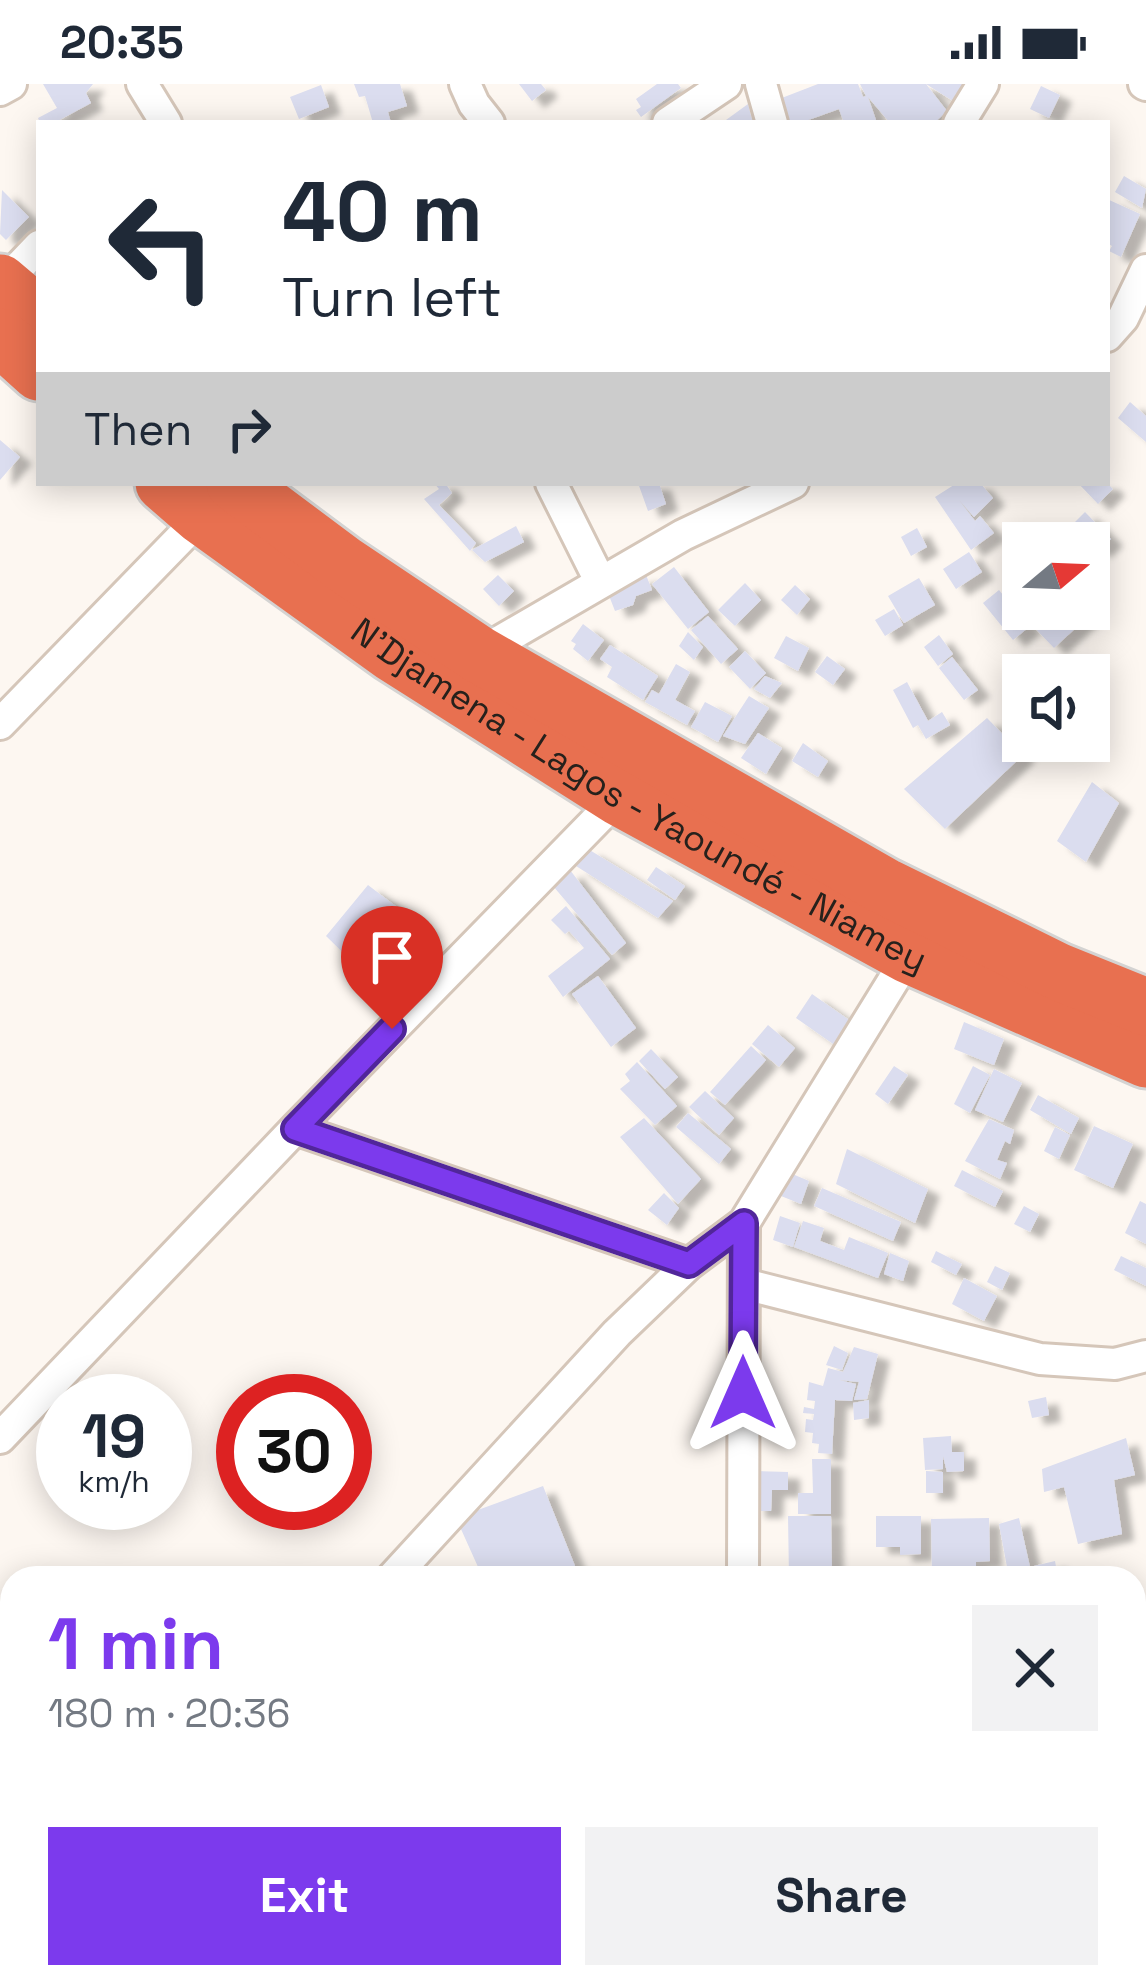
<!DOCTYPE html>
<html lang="en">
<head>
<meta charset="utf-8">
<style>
  :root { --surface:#fff; --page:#f2f2f3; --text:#1f2937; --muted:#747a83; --accent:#7c3aed }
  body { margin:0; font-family:"Space Grotesk",sans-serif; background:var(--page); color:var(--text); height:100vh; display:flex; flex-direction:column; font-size:45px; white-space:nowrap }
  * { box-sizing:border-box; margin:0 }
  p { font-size:39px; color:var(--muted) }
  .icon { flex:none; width:66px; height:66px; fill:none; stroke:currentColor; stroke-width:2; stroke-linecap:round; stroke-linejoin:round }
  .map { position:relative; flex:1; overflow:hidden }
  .drawer { position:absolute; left:0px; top:1482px; width:1146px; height:423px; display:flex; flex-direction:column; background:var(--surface); border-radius:36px 36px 0 0; box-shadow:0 6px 30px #0003 }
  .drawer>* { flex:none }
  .guide { position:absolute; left:36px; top:36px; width:1074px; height:366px; border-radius:0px; box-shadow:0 6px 30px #0003; background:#fff; color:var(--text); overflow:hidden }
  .needle { width:78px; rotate:71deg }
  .fabs { position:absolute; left:1002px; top:438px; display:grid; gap:24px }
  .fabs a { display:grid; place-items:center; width:108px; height:108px; border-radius:0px; background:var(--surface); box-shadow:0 6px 30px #0003; font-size:60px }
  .speed { position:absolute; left:36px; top:1290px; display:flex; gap:24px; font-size:60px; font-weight:700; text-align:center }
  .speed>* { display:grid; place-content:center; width:156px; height:156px; border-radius:50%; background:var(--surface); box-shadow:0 6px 30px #0003; line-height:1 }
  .speed small { font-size:30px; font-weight:400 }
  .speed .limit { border:18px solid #d22; background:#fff; color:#111 }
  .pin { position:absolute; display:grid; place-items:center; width:102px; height:102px; color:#fff; margin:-123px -51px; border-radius:50% 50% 50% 0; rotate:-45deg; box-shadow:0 0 12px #0007 }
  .pin .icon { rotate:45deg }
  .me { position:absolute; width:132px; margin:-66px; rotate:0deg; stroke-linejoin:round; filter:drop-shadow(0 0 9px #0008) }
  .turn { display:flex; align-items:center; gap:42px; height:252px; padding:0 48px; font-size:54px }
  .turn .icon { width:156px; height:156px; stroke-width:2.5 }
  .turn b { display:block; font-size:84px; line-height:102px }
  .then { display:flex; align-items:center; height:114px; padding:0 48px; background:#0003; gap:24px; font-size:45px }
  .round { display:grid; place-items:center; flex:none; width:126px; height:126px; border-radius:0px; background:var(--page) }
  .head { display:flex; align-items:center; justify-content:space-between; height:204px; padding:0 48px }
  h1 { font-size:72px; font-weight:600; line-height:90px; color:var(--accent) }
  .primary-button { display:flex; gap:24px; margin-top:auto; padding:24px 48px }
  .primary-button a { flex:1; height:138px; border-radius:0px; background:var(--accent); color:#fff; font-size:48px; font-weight:600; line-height:138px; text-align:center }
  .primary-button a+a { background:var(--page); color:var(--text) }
  .status { display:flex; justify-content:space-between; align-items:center; height:84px; padding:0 60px; background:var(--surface); direction:ltr }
  .status svg { height:33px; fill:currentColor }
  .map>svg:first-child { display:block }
  .building { fill:#dbddef; filter:url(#shadow) }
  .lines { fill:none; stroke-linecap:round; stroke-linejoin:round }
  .street-casing { stroke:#d5c6b9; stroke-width:36 }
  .highway-casing { stroke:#d4d3d2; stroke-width:63 }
  .street { stroke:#fff; stroke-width:30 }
  .highway { stroke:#e87050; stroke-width:57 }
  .route-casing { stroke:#51269a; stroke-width:30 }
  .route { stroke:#7c3aed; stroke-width:21 }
  .labels { text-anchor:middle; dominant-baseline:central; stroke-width:12; stroke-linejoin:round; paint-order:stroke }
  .street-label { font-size:36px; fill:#26211c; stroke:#fff }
</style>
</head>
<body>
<div class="status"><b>20:35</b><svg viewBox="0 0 49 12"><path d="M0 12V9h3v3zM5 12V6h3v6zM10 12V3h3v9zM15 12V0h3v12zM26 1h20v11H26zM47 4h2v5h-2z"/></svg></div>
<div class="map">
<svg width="1146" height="1903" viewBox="0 0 1146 1903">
  <defs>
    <filter id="shadow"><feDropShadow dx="12" dy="7" stdDeviation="3" flood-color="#0004"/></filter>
  </defs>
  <rect width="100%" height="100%" fill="#fdf7f1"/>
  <path class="building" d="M 43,0 L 93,0 L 86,9 L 91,19 L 54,39 L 40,39 L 38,34 L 57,24 Z
    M 354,0 L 400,0 L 407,22 L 388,28 L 391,39 L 373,39 L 365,12 L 359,13 Z
    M 519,0 L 541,0 L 546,6 L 532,17 Z
    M 657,0 L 678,0 L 681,4 L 641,33 L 636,26 L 641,23 L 636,15 Z
    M 818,0 L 858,0 L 863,13 L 866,12 L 860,0 L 926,0 L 947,27 L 934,39 L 890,39 L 868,13 L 877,39 L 844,39 L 839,25 L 800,39 L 780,39 L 774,17 Z
    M 926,0 L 963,0 L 953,17 Z
    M 321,1 L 329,23 L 299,35 L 290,13 Z
    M 1041,2 L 1060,11 L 1049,34 L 1030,25 Z
    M 748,20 L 753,39 L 727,39 L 726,36 Z
    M 1124,92 L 1146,105 L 1142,124 L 1115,108 Z
    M 2,106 L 29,133 L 6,156 L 0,150 Z
    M 1107,115 L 1140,130 L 1121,173 L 1109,167 L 1112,162 L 1107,159 Z
    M 1130,318 L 1146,332 L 1146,358 L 1118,334 Z
    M 0,356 L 20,373 L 0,396 Z
    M 434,399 L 445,399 L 452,409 L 439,421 L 476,459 L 470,467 L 424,415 L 439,405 Z
    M 638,399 L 659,399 L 666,420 L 648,427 Z
    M 957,399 L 980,399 L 993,414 L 974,433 L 959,416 L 975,437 L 980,432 L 994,449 L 971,466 L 935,413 Z
    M 1078,399 L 1107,399 L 1113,405 L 1098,420 Z
    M 1085,428 L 1111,455 L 1099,467 L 1068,445 Z
    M 516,442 L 524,458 L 485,478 L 472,466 Z
    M 917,444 L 927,463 L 911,472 L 901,453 Z
    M 969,468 L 982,488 L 956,505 L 943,485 Z
    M 674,483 L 709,528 L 688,545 L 652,500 Z
    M 498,491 L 514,507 L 499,522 L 483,505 Z
    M 646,491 L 652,506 L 636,512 L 633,521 L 615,527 L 606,504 Z
    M 919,494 L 935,521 L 904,539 L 888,512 Z
    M 745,499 L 761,516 L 735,542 L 718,526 Z
    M 795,501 L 810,515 L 797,531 L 781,516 Z
    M 999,506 L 1029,543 L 1013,556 L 983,519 Z
    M 894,525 L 903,541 L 885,552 L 875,536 Z
    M 1035,525 L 1086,525 L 1091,530 L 1054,564 L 1025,534 Z
    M 708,532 L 738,565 L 721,580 L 691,546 Z
    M 583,540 L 604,556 L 588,577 L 573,565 L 576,560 L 571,557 Z
    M 688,548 L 703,563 L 694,576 L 679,562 Z
    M 939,551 L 953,570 L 938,582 L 924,563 Z
    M 786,552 L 809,564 L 798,587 L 774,574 Z
    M 610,561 L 658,592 L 643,616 L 607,593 L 612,583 L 600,575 Z
    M 745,567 L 766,589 L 750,605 L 729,583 Z
    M 827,572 L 845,585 L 833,601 L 815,588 Z
    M 952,573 L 978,606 L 964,616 L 939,584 Z
    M 676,580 L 690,588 L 675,616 L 695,627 L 687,641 L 645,618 L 652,606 L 659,610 Z
    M 765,592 L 782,599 L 770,614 L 754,605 Z
    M 907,598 L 928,637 L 942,628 L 950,641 L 926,655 L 918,641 L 913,644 L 893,606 Z
    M 749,612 L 769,624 L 745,660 L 723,652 Z
    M 705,618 L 732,632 L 718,658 L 691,643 Z
    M 987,634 L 1023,671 L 945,745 L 904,705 Z
    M 758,649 L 782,664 L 766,690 L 741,674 Z
    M 803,659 L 828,677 L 818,693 L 792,677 Z
    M 1092,698 L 1119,719 L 1086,778 L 1057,757 Z
    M 588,765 L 673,817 L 658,834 L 576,782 Z
    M 656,783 L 685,802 L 675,816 L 647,796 Z
    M 570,786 L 626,859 L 612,871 L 553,802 Z
    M 368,801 L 427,846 L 380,905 L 326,852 Z
    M 566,822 L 610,875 L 563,913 L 548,892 L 584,864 L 569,847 L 565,850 L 551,836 Z
    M 598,892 L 636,944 L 611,963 L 572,910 Z
    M 812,910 L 852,938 L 836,962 L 796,934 Z
    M 964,938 L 1004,955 L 994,981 L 954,965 Z
    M 768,941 L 795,964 L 779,983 L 752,960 Z
    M 751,962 L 766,976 L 725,1021 L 710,1008 Z
    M 651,965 L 678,993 L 665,1005 L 639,977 Z
    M 637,978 L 677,1022 L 655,1041 L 620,1005 L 630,997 L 625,990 Z
    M 894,982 L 908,991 L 888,1020 L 875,1010 Z
    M 973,982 L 990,991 L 970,1029 L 954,1020 Z
    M 994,985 L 1022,999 L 1003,1038 L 975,1026 Z
    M 705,1007 L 734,1034 L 719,1051 L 689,1023 Z
    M 1038,1011 L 1079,1034 L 1071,1050 L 1030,1026 Z
    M 688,1029 L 731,1065 L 719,1080 L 676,1043 Z
    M 644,1034 L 701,1095 L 678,1120 L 620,1053 Z
    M 989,1035 L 1014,1046 L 1010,1060 L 1005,1057 L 997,1076 L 1007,1079 L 1000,1095 L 965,1077 Z
    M 1094,1042 L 1133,1060 L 1113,1104 L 1074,1086 Z
    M 1055,1043 L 1070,1051 L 1059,1075 L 1044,1067 Z
    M 847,1065 L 928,1105 L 915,1139 L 836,1100 Z
    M 962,1086 L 1003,1107 L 995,1123 L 954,1102 Z
    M 790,1089 L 809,1097 L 801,1120 L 781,1112 Z
    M 822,1104 L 901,1138 L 893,1157 L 814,1122 Z
    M 664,1109 L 679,1124 L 667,1141 L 648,1126 Z
    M 1140,1117 L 1146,1120 L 1146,1160 L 1125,1149 Z
    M 1024,1122 L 1039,1130 L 1030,1148 L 1014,1140 Z
    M 780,1132 L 800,1139 L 793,1163 L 773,1156 Z
    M 803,1137 L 824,1144 L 820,1157 L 844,1166 L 849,1153 L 888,1169 L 878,1194 L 794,1163 Z
    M 936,1167 L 962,1180 L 956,1191 L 931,1178 Z
    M 890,1169 L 909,1177 L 903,1197 L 884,1190 Z
    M 1121,1172 L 1146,1184 L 1146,1202 L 1114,1186 Z
    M 995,1182 L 1010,1189 L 1002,1206 L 987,1198 Z
    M 964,1194 L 997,1212 L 984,1237 L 952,1220 Z
    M 834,1262 L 848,1269 L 842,1286 L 826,1281 Z
    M 854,1263 L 878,1270 L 867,1315 L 854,1316 L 859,1298 L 839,1296 L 856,1300 L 852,1317 L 835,1316 L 832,1370 L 818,1369 L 819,1360 L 812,1359 L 813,1349 L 805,1348 L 806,1335 L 813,1336 L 814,1330 L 803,1329 L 804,1323 L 814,1325 L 815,1317 L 807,1316 L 809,1298 L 823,1302 L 828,1284 L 843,1288 Z
    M 1046,1313 L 1049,1331 L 1032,1334 L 1028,1317 Z
    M 869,1316 L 869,1334 L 854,1336 L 853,1319 Z
    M 951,1352 L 952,1368 L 964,1368 L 964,1387 L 947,1388 L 943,1372 L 943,1385 L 925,1386 L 923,1354 Z
    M 1126,1354 L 1135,1391 L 1114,1396 L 1122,1450 L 1078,1460 L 1064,1403 L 1044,1408 L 1042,1385 Z
    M 812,1375 L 831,1375 L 831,1430 L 798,1430 L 798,1409 L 813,1409 Z
    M 753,1387 L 788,1388 L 788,1406 L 772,1406 L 771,1427 L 753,1427 Z
    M 926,1387 L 943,1388 L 943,1409 L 926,1409 Z
    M 543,1402 L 577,1487 L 556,1494 L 483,1494 L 456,1434 Z
    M 788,1432 L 831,1432 L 832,1494 L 789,1494 Z
    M 876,1432 L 921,1432 L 921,1470 L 900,1471 L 900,1463 L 876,1463 Z
    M 989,1434 L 990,1477 L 976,1478 L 976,1494 L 932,1494 L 931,1435 Z
    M 1019,1434 L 1030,1483 L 1055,1477 L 1058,1494 L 1009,1494 L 999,1440 Z
    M 131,1893 L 207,1893 L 213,1903 L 140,1903 Z
    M 267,1893 L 308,1893 L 312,1900 L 274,1903 Z
    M 432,1893 L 477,1893 L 484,1903 L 438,1903 Z
    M 496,1893 L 540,1893 L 543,1901 L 495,1903 Z
    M 621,1893 L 661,1893 L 664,1903 L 606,1903 L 605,1899 Z
    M 676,1893 L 695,1893 L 696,1903 L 669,1903 Z"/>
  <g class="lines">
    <g class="street-casing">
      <path id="street" d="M 142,0 L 166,39
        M 465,0 L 474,20 L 489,39
        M 761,0 L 772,39
        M 1144,0 L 1146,1
        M 0,6 L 11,0
        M 668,39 L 726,0
        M 959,39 L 983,0
        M 2,201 L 39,162
        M 1107,252 L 1123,234 L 1146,186
        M 551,399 L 600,497
        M 478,570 L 683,451 L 793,399
        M 0,640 L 209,425
        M 295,1045 L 689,1180
        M 744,1200 L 1040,1275 L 1115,1280 L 1146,1272
        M 0,1354 L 295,1045 L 619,713
        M 392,1494 L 617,1249 L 689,1180 L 744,1139 L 909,871
        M 743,1494 L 744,1139
        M 1134,1678 L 1146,1674
        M 17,1903 L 26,1893
        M 743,1903 L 744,1893"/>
    </g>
    <g class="highway-casing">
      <g id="highway">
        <path d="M 0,199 L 39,232"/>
        <path d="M 0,253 L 39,288"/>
        <path id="s1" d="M 164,399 L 202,432 L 392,569 L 619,713 L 909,871 L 1146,975"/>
        <path d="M 235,399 L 345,481 L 478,570 L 884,802 L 1059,888 L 1146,923"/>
      </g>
    </g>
    <use href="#street" class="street"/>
    <use href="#highway" class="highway"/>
  </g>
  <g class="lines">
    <g class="route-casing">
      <path id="route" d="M 392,945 L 295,1045 L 689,1180 L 744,1139 L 743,1309"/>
    </g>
    <use href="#route" class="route"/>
  </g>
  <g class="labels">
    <g class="street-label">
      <text stroke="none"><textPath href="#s1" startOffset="570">N'Djamena - Lagos - Yaoundé - Niamey</textPath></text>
    </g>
  </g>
</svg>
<div class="fabs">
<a><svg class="needle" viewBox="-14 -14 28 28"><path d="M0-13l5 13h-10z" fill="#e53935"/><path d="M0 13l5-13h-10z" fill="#747a83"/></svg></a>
<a><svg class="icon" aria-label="sound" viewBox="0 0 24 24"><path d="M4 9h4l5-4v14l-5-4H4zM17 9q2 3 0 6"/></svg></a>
</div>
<div class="speed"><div>19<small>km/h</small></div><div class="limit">30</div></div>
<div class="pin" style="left:392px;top:945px;background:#d93025"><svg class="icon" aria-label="arrive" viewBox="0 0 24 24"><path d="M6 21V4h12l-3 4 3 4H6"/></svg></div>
<svg class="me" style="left:743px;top:1309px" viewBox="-20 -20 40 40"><path d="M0-17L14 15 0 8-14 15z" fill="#7c3aed" stroke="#fff" stroke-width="4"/></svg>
<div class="guide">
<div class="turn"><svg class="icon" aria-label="left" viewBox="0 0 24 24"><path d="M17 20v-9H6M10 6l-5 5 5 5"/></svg><div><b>40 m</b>Turn left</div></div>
<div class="then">Then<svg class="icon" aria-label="right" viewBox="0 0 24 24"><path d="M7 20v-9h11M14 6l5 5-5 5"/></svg></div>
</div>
<section class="drawer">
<div class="head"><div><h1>1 min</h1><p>180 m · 20:36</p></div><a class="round"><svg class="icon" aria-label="close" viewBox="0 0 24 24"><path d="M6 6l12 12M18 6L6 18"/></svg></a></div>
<div class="primary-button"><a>Exit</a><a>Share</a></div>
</section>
</div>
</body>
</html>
